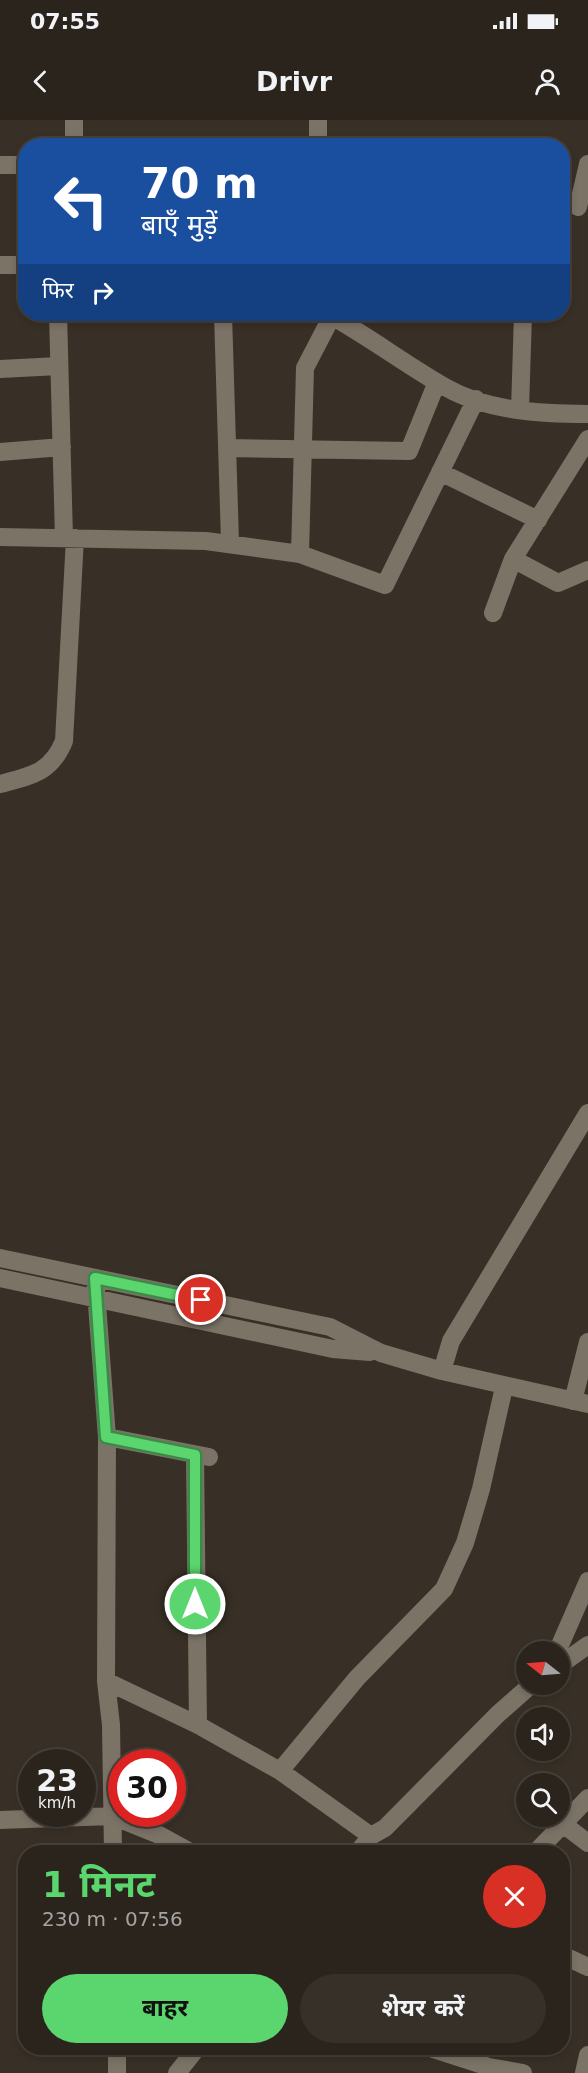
<!DOCTYPE html>
<html lang="hi">
<head>
<meta charset="utf-8">
<style>
  :root { --surface:#2a241c; --page:#363029; --text:#f1f3f6; --muted:#a5a4a3; --line:#46413b; --accent:#5bd56e }
  body { margin:0; font-family:"DejaVu Sans","Noto Sans Devanagari",sans-serif; background:var(--page); color:var(--text); height:100vh; display:flex; flex-direction:column; font-size:22px; white-space:nowrap }
  * { box-sizing:border-box; margin:0 }
  p { font-size:20px; color:var(--muted) }
  .icon { flex:none; width:33px; height:33px; fill:none; stroke:currentColor; stroke-width:2; stroke-linecap:round; stroke-linejoin:round }
  .map { position:relative; flex:1; overflow:hidden }
  .sheet { position:absolute; left:18px; top:1725px; width:552px; height:210px; display:flex; flex-direction:column; background:var(--surface); border-radius:24px; box-shadow:0 3px 9px #0003,0 0 0 2px var(--line) }
  .sheet>* { flex:none }
  .hud { position:absolute; left:18px; top:18px; width:552px; height:183px; border-radius:24px; box-shadow:0 3px 9px #0003,0 0 0 2px var(--line); background:#1a4fa0; color:#fff; overflow:hidden }
  .needle { width:39px; rotate:287deg }
  .buttons { position:absolute; left:516px; top:1521px; display:grid; gap:12px }
  .buttons a { display:grid; place-items:center; width:54px; height:54px; border-radius:50%; background:var(--surface); box-shadow:0 3px 9px #0003,0 0 0 2px var(--line); font-size:30px }
  .speed { position:absolute; left:18px; top:1629px; display:flex; gap:12px; font-size:30px; font-weight:700; text-align:center }
  .speed>* { display:grid; place-content:center; width:78px; height:78px; border-radius:50%; background:var(--surface); box-shadow:0 3px 9px #0003,0 0 0 2px var(--line); line-height:1 }
  .speed small { font-size:15px; font-weight:400 }
  .speed .limit { border:9px solid #d22; background:#fff; color:#111 }
  .pin { position:absolute; display:grid; place-items:center; width:51px; height:51px; color:#fff; margin:-26px; border:3px solid #fff; border-radius:50%; box-shadow:0 2px 6px #0007 }
  .me { position:absolute; width:66px; margin:-33px; rotate:0deg; stroke-linejoin:round; filter:drop-shadow(0 0 4px #0008) }
  .turn { display:flex; align-items:center; gap:21px; height:126px; padding:0 24px; font-size:27px }
  .turn .icon { width:78px; height:78px; stroke-width:2.5 }
  .turn b { display:block; font-size:42px; line-height:51px }
  .then { display:flex; align-items:center; height:57px; padding:0 24px; background:#0003; gap:12px; font-size:22px }
  .round { display:grid; place-items:center; flex:none; width:63px; height:63px; border-radius:32px; background:var(--page) }
  .overview { display:flex; align-items:center; justify-content:space-between; height:102px; padding:0 24px }
  h1 { font-size:36px; font-weight:700; line-height:45px; color:var(--accent) }
  .primary-button { display:flex; gap:12px; margin-top:auto; padding:12px 24px }
  .primary-button a { flex:1; height:69px; border-radius:36px; background:var(--accent); color:#111; font-size:24px; font-weight:700; line-height:69px; text-align:center }
  .primary-button a+a { background:var(--page); color:var(--text) }
  .status { display:flex; justify-content:space-between; align-items:center; height:42px; padding:0 30px; background:var(--surface); direction:ltr }
  .status svg { height:16px; fill:currentColor }
  header { display:flex; justify-content:space-between; align-items:center; height:78px; padding:0 24px; background:var(--surface); font-size:27px; font-weight:700 }
  .map>svg:first-child { display:block }
  .lines { fill:none; stroke-linecap:round; stroke-linejoin:round }
  .minor { stroke:#7c7367; stroke-width:18 }
  .route-casing { stroke:#3b8a48; stroke-width:15 }
  .route { stroke:#5bd56e; stroke-width:10 }
</style>
</head>
<body>
<div class="status"><b>07:55</b><svg viewBox="0 0 49 12"><path d="M0 12V9h3v3zM5 12V6h3v6zM10 12V3h3v9zM15 12V0h3v12zM26 1h20v11H26zM47 4h2v5h-2z"/></svg></div>
<header><svg class="icon" aria-label="back" viewBox="0 0 24 24"><path d="M15 5l-7 7 7 7"/></svg>Drivr<svg class="icon" aria-label="person" viewBox="0 0 24 24"><circle cx="12" cy="8" r="4"/><path d="M4 21q1-7 8-7t8 7"/></svg></header>
<div class="map">
<svg width="588" height="1953" viewBox="0 0 588 1953">
  <rect width="100%" height="100%" fill="#383026"/>
  <g class="lines">
    <path class="minor" d="M 74,0 L 74,26
      M 318,0 L 318,26
      M 0,45 L 26,45
      M 578,87 L 588,44
      M 0,145 L 26,145
      M 58,194 L 64,418
      M 223,194 L 230,422
      M 328,194 C 368,216 405,244 445,267 C 487,291 540,294 588,294
      M 332,196 L 305,248 L 300,434 L 385,465 L 476,279
      M 0,249 L 59,246
      M 520,290 L 523,194
      M 588,319 L 513,439 L 558,463 L 588,450
      M 227,328 L 409,331 L 437,262
      M 0,332 L 62,327
      M 440,352 L 538,400
      M 0,417 L 206,421 L 300,434
      M 493,493 L 513,439
      M 0,664 C 31,656 51,653 64,621 L 75,418
      M 0,1138 L 330,1207 L 381,1233 L 442,1251 L 588,1284
      M 0,1158 L 333,1229 L 370,1232
      M 95,1158 L 107,1317 L 106,1561 L 111,1605 L 113,1732
      M 442,1251 L 451,1221 L 588,993
      M 573,1281 L 588,1222
      M 107,1317 L 209,1337
      M 195,1335 L 198,1605
      M 557,1532 L 588,1461
      M 560,1545 L 588,1525
      M 106,1561 L 198,1605 L 280,1651 L 371,1716
      M 280,1651 L 357,1558 L 444,1469 L 465,1423 L 481,1369 L 504,1267
      M 0,1700 L 112,1696 L 159,1715 L 190,1732
      M 563,1704 L 588,1723
      M 358,1732 L 371,1716 L 385,1708 L 498,1594 L 532,1564
      M 536,1732 L 588,1678
      M 562,1835 L 588,1847
      M 117,1928 L 117,1953
      M 430,1928 L 489,1947 L 523,1953
      M 177,1953 L 197,1928
      M 584,1953 L 588,1935"/>
  </g>
  <g class="lines">
    <g class="route-casing">
      <path id="route" d="M 195,1484 L 195,1335 L 106,1317 L 95,1158 L 201,1180"/>
    </g>
    <use href="#route" class="route"/>
  </g>
</svg>
<div class="buttons">
<a><svg class="needle" viewBox="-14 -14 28 28"><path d="M0-13l5 13h-10z" fill="#e53935"/><path d="M0 13l5-13h-10z" fill="#a5a4a3"/></svg></a>
<a><svg class="icon" aria-label="sound" viewBox="0 0 24 24"><path d="M4 9h4l5-4v14l-5-4H4zM17 9q2 3 0 6"/></svg></a>
<a><svg class="icon" aria-label="search" viewBox="0 0 24 24"><circle cx="10" cy="10" r="6"/><path d="M15 15l6 6"/></svg></a>
</div>
<div class="speed"><div>23<small>km/h</small></div><div class="limit">30</div></div>
<div class="pin" style="left:201px;top:1180px;background:#d93025"><svg class="icon" aria-label="arrive" viewBox="0 0 24 24"><path d="M6 21V4h12l-3 4 3 4H6"/></svg></div>
<svg class="me" style="left:195px;top:1484px" viewBox="-20 -20 40 40"><circle r="17" fill="#5bd56e" stroke="#fff" stroke-width="3"/><path d="M0-11L8 9 0 5-8 9z" fill="#fff"/></svg>
<div class="hud">
<div class="turn"><svg class="icon" aria-label="left" viewBox="0 0 24 24"><path d="M17 20v-9H6M10 6l-5 5 5 5"/></svg><div><b>70 m</b>बाएँ मुड़ें</div></div>
<div class="then">फिर<svg class="icon" aria-label="right" viewBox="0 0 24 24"><path d="M7 20v-9h11M14 6l5 5-5 5"/></svg></div>
</div>
<section class="sheet">
<div class="overview"><div><h1>1 मिनट</h1><p>230 m · 07:56</p></div><a class="round" style="background:#d93025;color:#fff"><svg class="icon" aria-label="close" viewBox="0 0 24 24"><path d="M6 6l12 12M18 6L6 18"/></svg></a></div>
<div class="primary-button"><a>बाहर</a><a>शेयर करें</a></div>
</section>
</div>
</body>
</html>
